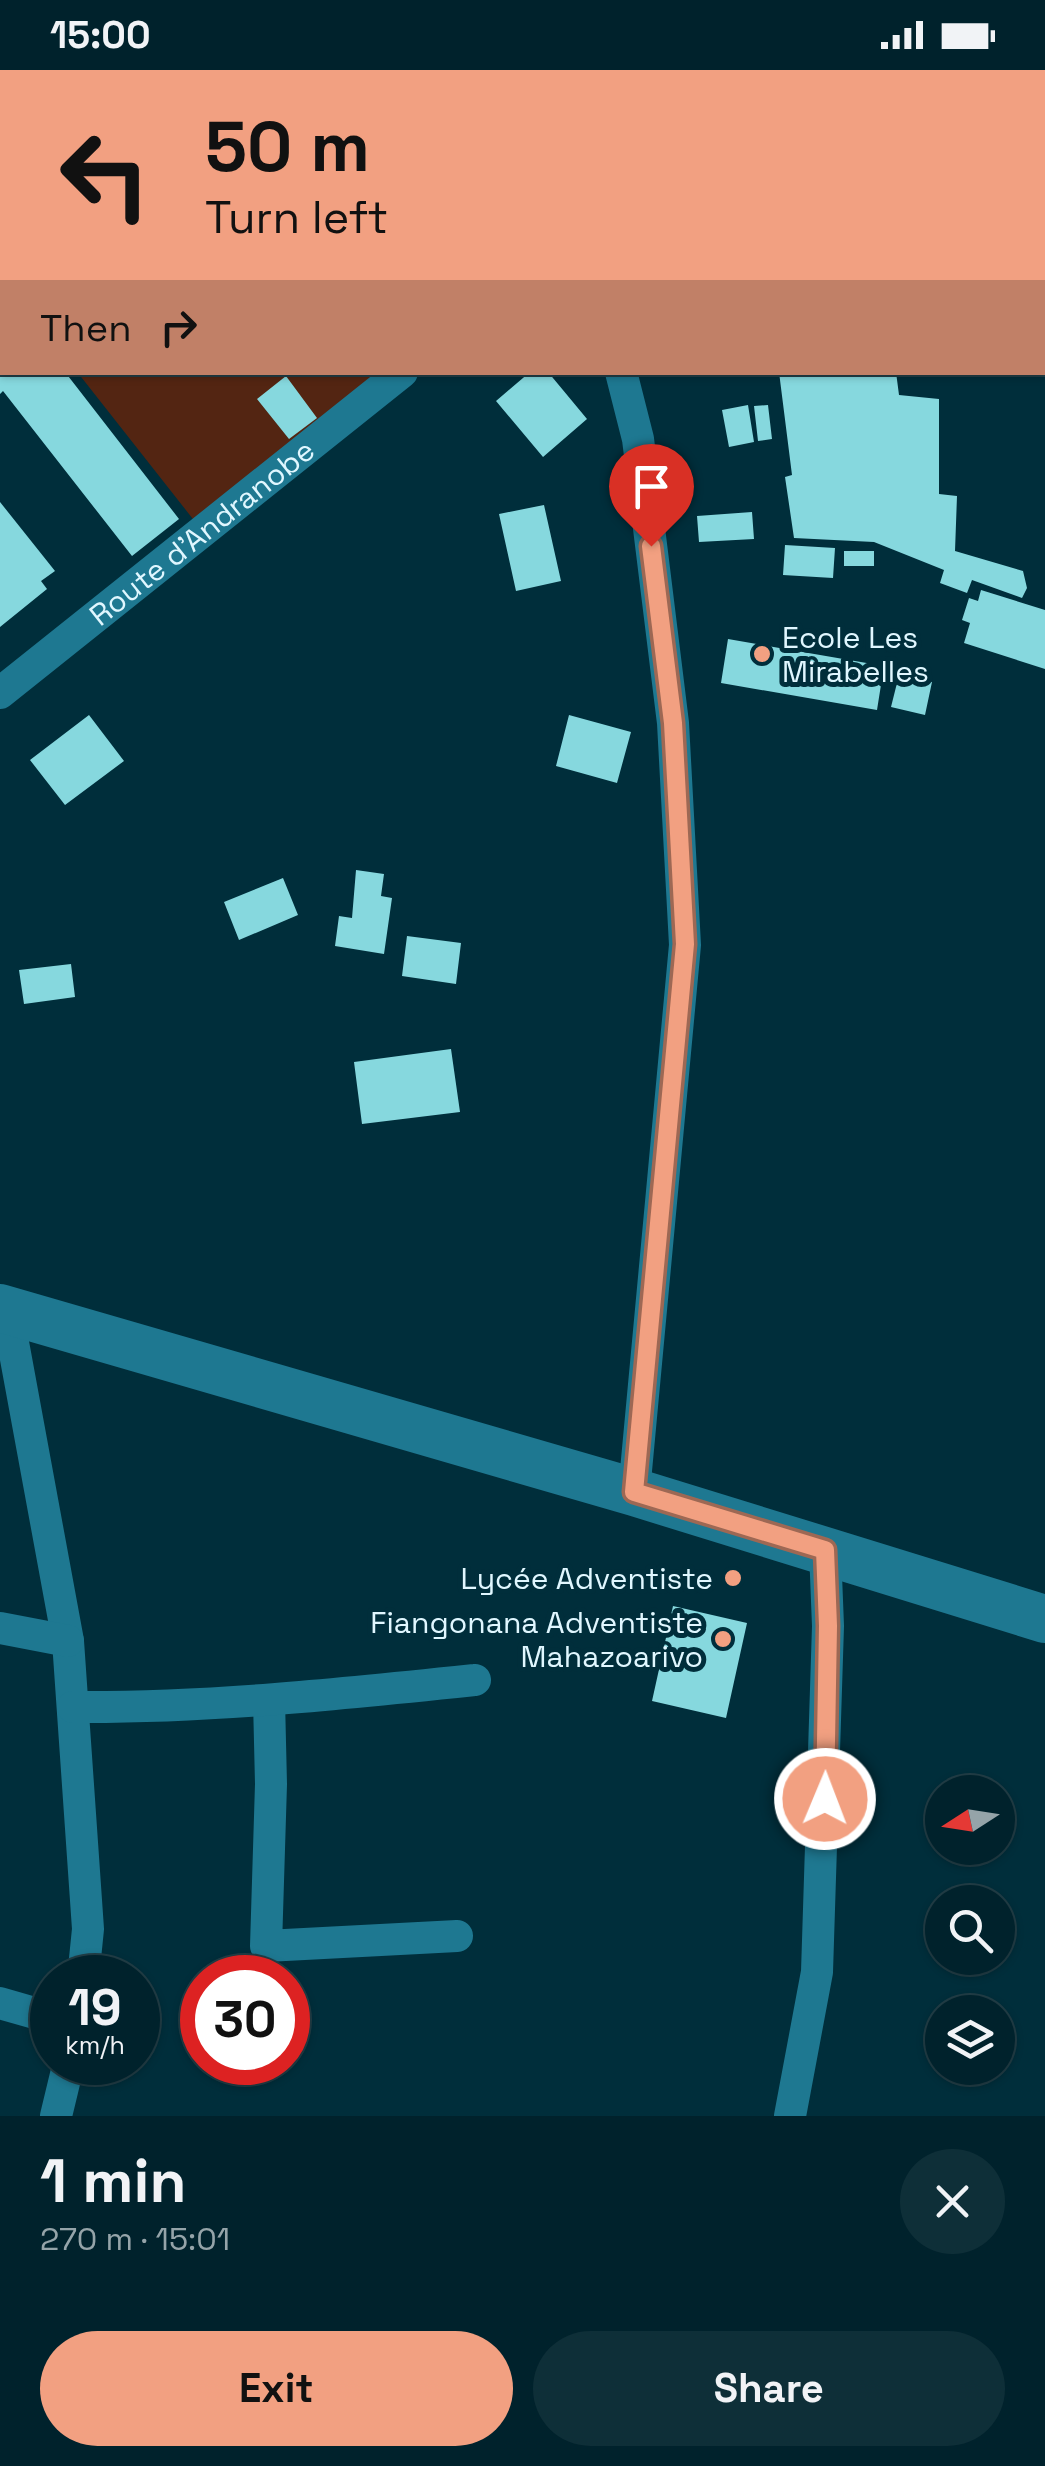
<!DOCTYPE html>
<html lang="en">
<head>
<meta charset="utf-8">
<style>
  :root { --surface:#00222c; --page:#0e2f38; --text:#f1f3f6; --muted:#95a4a9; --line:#223f48; --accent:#f2a081 }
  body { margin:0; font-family:"Space Grotesk",sans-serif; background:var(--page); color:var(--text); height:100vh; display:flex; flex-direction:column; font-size:38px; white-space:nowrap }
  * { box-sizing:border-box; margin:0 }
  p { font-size:32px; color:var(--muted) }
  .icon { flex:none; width:55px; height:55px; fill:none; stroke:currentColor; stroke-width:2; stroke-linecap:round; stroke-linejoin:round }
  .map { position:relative; height:2046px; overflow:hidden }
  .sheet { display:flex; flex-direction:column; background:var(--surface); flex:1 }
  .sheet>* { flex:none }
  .guide { position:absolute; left:0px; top:0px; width:1045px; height:305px; box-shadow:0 2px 8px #0004,0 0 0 2px var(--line); background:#f2a081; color:#111; overflow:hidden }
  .needle { width:65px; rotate:258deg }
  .tools { position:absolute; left:925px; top:1705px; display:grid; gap:20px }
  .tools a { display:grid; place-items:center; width:90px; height:90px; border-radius:50%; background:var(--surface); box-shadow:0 2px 8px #0004,0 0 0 2px var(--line); font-size:50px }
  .speed { position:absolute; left:30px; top:1885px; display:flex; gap:20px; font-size:50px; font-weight:700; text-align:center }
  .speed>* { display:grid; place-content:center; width:130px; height:130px; border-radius:50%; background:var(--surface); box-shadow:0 2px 8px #0004,0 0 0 2px var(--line); line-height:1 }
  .speed small { font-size:25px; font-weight:400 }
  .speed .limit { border:15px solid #d22; background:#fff; color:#111 }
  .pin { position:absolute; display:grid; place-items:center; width:85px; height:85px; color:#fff; margin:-102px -42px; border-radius:50% 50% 50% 0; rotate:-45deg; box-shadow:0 0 10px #0007 }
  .pin .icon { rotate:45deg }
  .me { position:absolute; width:110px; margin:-55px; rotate:1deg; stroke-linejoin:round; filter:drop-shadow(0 0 8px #0008) }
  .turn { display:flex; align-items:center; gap:35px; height:210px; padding:0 40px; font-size:45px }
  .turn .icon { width:130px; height:130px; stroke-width:2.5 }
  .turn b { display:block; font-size:70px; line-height:85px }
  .then { display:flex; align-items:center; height:95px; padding:0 40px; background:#0003; gap:20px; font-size:38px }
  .round { display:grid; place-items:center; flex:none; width:105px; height:105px; border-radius:52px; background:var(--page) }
  .overview { display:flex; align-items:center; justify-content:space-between; height:170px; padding:0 40px }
  h1 { font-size:60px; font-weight:700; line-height:75px }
  .action { display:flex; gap:20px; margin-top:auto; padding:20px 40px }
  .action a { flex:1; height:115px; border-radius:60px; background:var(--accent); color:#111; font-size:40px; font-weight:700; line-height:115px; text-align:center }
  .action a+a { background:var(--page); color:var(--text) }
  .status { display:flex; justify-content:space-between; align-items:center; height:70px; padding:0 50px; background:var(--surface); direction:ltr }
  .status svg { height:28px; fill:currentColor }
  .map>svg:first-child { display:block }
  .green { fill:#532512 }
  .building { fill:#86d8de }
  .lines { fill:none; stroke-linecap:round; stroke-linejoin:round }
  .street { stroke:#1e7891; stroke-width:32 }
  .secondary { stroke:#1e7891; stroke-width:48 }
  .primary { stroke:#916da8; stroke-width:52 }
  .route-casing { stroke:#9d6854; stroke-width:25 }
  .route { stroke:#f2a081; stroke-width:18 }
  .poi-dot { fill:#f2a081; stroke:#002e3b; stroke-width:4 }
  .labels { text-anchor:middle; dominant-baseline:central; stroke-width:10; stroke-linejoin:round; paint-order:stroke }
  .street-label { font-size:30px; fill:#e0f7ff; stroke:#002e3b }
  .poi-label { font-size:30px; fill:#e0f7ff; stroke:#002e3b; text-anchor:end }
</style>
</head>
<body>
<div class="status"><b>15:00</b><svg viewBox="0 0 49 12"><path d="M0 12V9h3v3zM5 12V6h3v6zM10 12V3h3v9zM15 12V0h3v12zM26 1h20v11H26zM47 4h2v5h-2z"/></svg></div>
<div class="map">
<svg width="1045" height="2046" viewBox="0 0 1045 2046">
  <rect width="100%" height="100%" fill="#002e3b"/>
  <path class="green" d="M 232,0 L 411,0 L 412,2 L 224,2 Z
    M 78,303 L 391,303 L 200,458 Z"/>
  <path class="building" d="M 0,302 L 65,302 L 179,449 L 132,486 L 3,321 L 0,324 Z
    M 530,302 L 548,302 L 587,349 L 543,387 L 496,331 Z
    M 779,302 L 896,302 L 899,325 L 939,329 L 939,424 L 957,426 L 955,481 L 1023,501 L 1027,518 L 1022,528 L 972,510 L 967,523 L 940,513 L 944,500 L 874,472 L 794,468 L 785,407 L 792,405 Z
    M 286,306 L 317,348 L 289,369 L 257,329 Z
    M 748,335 L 754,372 L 729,377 L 722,340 Z
    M 768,335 L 772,369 L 758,371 L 754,336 Z
    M 0,432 L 55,501 L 41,511 L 47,519 L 0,557 Z
    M 544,435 L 561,511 L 516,521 L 499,444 Z
    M 752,442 L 754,469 L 699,472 L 697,446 Z
    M 785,475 L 835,478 L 833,508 L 783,505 Z
    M 844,481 L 874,481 L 874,496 L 844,496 Z
    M 981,520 L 1045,540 L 1045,599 L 964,573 L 970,553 L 962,550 L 969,528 L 978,531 Z
    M 728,569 L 884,596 L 877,640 L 721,613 Z
    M 899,605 L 932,612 L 925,645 L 891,637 Z
    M 89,645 L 124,691 L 65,735 L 30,690 Z
    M 569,645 L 631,662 L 617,713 L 556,696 Z
    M 356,800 L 384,804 L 381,826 L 392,828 L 384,884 L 335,876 L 339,846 L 352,848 Z
    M 283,808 L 298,845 L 239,870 L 224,832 Z
    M 407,866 L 461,873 L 456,914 L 402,906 Z
    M 71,894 L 75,927 L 24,934 L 19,900 Z
    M 451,979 L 460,1042 L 362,1054 L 354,992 Z
    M 673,1536 L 747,1553 L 726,1648 L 652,1631 Z"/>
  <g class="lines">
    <g class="street">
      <path d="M 783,2 L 787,0"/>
      <path d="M 621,302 L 638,369 L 673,653 L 685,875 L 634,1422"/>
      <path id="s1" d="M 0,623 L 402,302"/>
      <path d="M 7,1240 L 68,1571 L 88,1859 L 83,1908"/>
      <path d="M 0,1558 L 68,1571"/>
      <path d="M 269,1630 L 271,1714 L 266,1876 L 457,1866"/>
      <path d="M 73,1637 C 208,1638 341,1624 475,1610"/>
      <path d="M 0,1933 L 52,1948"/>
      <path d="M 56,2046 L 69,1992"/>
      <path d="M 790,2046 L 817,1902 L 828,1556 L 825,1480"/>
    </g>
    <path class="secondary" d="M 0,1238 L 634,1422 L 1045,1549"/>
    <path class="primary" d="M 85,2 L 92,0
      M 0,33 L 2,32"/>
  </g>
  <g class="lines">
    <g class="route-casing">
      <path id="route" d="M 651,476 L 673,653 L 685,874 L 634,1422 L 825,1480 L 828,1556 L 825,1729"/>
    </g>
    <use href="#route" class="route"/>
  </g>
  <g class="poi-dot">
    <circle cx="762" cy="584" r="10"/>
    <circle cx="733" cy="1508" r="10"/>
    <circle cx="723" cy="1569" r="10"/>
  </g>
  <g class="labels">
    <g class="street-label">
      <text stroke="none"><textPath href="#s1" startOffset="258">Route d'Andranobe</textPath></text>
    </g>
    <g class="poi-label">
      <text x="782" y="567" text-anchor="start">Ecole Les<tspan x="782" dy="34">Mirabelles</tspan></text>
      <text x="713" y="1508">Lycée Adventiste</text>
      <text x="703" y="1552">Fiangonana Adventiste<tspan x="703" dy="34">Mahazoarivo</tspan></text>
    </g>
  </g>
</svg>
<div class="tools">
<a><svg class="needle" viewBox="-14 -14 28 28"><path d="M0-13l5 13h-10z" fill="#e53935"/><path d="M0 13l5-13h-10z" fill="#95a4a9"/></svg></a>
<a><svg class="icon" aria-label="search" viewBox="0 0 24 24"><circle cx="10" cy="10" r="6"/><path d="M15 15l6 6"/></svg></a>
<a><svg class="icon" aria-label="layers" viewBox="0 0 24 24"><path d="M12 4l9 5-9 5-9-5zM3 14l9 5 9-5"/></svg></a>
</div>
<div class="speed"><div>19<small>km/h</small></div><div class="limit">30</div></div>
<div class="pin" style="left:651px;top:476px;background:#d93025"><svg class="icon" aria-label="arrive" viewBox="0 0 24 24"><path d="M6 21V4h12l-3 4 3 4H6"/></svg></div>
<svg class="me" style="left:825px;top:1729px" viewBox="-20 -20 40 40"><circle r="17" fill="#f2a081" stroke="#fff" stroke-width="3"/><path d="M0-11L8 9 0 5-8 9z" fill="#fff"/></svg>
<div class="guide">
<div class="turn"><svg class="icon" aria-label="left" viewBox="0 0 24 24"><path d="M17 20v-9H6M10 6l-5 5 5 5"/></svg><div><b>50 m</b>Turn left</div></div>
<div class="then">Then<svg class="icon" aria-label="right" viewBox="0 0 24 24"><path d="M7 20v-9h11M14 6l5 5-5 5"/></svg></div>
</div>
</div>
<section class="sheet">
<div class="overview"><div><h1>1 min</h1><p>270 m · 15:01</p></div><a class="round"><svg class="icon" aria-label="close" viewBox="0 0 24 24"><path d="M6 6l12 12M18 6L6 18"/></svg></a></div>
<div class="action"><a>Exit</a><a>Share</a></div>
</section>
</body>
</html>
